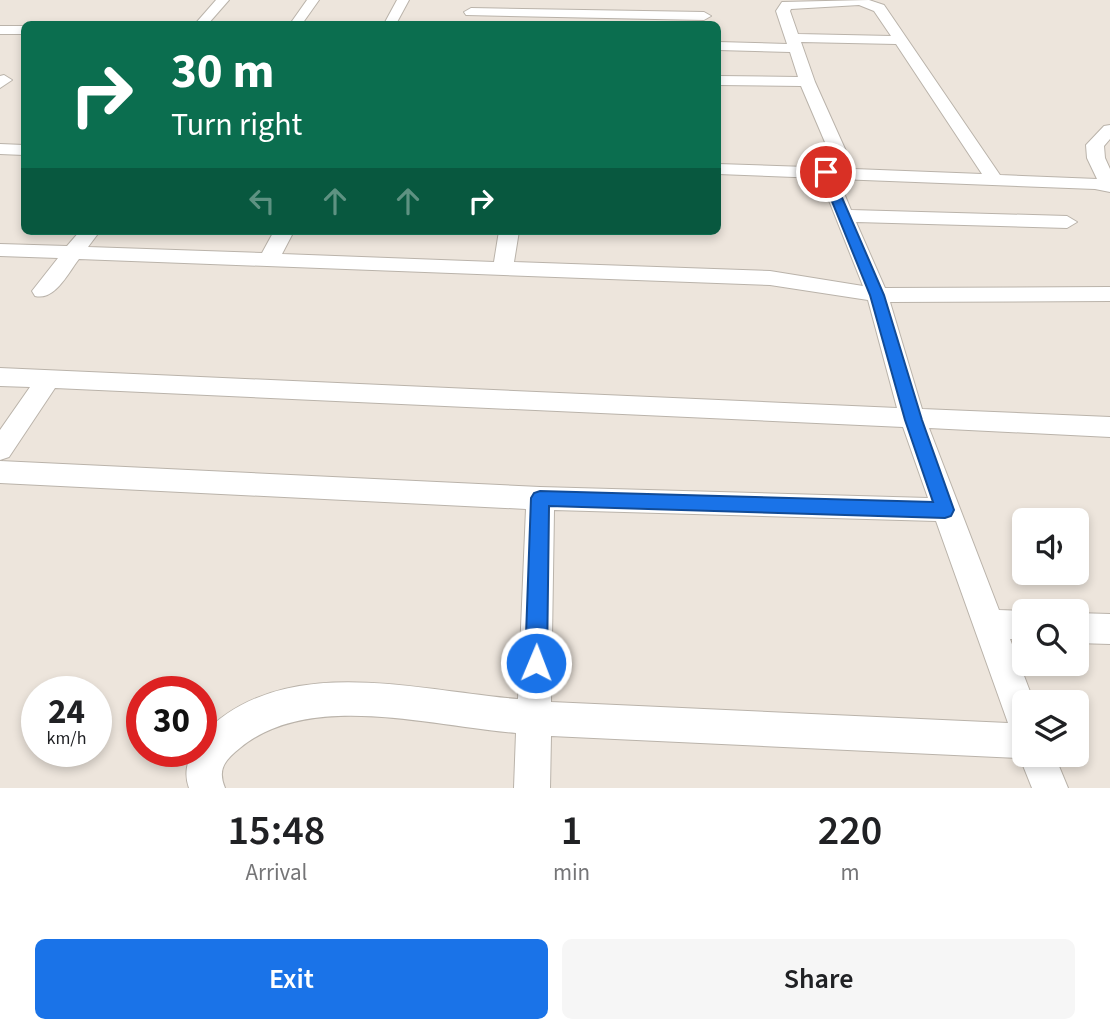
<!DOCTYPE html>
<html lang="en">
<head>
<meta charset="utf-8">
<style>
  :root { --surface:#fff; --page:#f6f6f6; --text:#202124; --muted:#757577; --accent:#1a73e8 }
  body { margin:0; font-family:"Source Sans 3",sans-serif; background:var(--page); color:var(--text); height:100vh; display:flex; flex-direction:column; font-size:26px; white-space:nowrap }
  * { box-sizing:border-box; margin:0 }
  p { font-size:23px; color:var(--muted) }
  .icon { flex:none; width:38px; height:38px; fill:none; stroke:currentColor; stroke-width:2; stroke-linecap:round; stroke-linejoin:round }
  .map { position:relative; height:788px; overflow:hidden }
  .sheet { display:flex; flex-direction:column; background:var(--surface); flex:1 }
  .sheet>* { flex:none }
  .hud { position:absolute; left:21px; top:21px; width:700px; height:214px; border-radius:10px; box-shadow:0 4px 10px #0003; background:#0b6e4f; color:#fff; overflow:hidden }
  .buttons { position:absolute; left:1012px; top:508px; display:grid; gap:14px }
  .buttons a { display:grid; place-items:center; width:77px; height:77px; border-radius:10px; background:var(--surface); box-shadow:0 4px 10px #0003; font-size:35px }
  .speed { position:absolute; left:21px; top:676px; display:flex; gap:14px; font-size:35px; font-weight:700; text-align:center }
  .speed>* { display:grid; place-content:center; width:91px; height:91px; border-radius:50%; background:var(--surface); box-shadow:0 4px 10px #0003; line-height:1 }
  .speed small { font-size:18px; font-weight:400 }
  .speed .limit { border:10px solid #d22; background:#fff; color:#111 }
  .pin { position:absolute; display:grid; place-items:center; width:60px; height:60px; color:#fff; margin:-30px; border:4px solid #fff; border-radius:50%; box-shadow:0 2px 7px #0007 }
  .me { position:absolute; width:77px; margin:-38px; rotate:1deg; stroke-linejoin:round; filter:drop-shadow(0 0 5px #0008) }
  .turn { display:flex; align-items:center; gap:24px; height:147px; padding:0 35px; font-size:32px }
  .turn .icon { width:91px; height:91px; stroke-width:2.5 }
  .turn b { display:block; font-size:49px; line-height:60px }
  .lanes { display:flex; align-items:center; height:66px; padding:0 35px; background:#0003; justify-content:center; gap:35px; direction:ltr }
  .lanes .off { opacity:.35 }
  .eta { display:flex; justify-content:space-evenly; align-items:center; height:119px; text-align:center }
  .eta b { font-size:42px; font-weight:600; line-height:49px }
  .primary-button { display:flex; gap:14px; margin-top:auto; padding:14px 35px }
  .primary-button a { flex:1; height:80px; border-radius:10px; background:var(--accent); color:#fff; font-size:28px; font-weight:600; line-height:80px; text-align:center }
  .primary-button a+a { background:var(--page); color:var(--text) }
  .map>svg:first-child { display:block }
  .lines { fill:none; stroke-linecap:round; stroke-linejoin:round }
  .street-casing { stroke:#bab3aa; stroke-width:2 }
  .street { fill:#fff; fill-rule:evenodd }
  .route { fill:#1a73e8; stroke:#114b97; stroke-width:2 }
</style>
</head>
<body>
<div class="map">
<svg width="1110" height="788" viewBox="0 0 1110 788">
  <rect width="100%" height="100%" fill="#ede5dc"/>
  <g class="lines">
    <g class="street-casing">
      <path id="street" d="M 216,0 L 229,0 L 208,24 L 195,24 Z
        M 307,0 L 319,0 L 302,24 L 290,24 Z
        M 397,0 L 409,0 L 396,24 L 384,24 Z
        M 869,0 L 884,5 L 1000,175 L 1097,179 L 1087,158 L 1086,145 L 1104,126 L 1110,125 L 1110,139 L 1104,146 L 1105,158 L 1110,169 L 1110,192 L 1095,189 L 838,179 L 851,210 L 1067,216 L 1077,222 L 1067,228 L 856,222 L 885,288 L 1110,287 L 1110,301 L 890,302 L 922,409 L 1110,417 L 1110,437 L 929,428 L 999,610 L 1025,611 L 1024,640 L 1010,639 L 1034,702 L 1024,702 L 1024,754 L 1054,754 L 1068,788 L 1032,788 L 1020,758 L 551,736 L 550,788 L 514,788 L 516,733 C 434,727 310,690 240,748 C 225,760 217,769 225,788 L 189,788 C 184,774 187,764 192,751 L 201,751 L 201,736 C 282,650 416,691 518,699 L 526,509 L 0,483 L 0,461 L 540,487 L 928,498 L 903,427 L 55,388 L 9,457 L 0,460 L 0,430 L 30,387 L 0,386 L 0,368 L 897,408 L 868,300 L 770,285 L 79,259 C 68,273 55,301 35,296 L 32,291 L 58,258 L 0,256 L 0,244 L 67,246 L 80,231 L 100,231 L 88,247 L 262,253 L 274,231 L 294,231 L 282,254 L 494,262 L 499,231 L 519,231 L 514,262 L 770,271 L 863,286 L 820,178 L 718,174 L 718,164 L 836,168 L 801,86 L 718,85 L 718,76 L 798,77 L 790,52 L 718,50 L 718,42 L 787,44 L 776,11 L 782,2 ZM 859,5 L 874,11 L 891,36 L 798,34 L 790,11 L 791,9 ZM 801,42 L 896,44 L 982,174 L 854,169 L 815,82 ZM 554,510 L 936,521 L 1008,723 L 551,702 Z
        M 471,8 L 704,12 L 711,16 L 704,20 L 466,15 L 464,12 Z
        M 0,26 L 24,26 L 24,34 L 0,34 Z
        M 4,75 L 12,80 L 0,88 L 0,76 Z
        M 0,144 L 24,145 L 24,155 L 0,154 Z
        M 1076,613 L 1110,614 L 1110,644 L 1076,643 Z"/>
    </g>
    <use href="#street" class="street"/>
  </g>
  <path class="route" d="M 826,168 L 831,172 L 884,295 L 922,420 L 954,510 L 951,516 L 945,518 L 549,506 L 547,663 L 544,671 L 536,674 L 529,671 L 525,663 L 531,498 L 534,493 L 540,491 L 933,502 L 905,420 L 870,295 L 820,172 Z"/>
</svg>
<div class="buttons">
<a><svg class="icon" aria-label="sound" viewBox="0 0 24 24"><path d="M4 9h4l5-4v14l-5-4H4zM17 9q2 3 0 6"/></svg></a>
<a><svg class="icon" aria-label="search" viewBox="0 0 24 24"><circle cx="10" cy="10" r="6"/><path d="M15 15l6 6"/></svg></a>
<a><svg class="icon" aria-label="layers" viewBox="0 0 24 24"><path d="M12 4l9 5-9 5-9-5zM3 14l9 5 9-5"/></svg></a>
</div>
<div class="speed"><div>24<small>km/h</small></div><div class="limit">30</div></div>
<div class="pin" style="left:826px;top:172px;background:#d93025"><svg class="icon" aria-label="arrive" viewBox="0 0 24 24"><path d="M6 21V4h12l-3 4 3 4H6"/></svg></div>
<svg class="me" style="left:536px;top:663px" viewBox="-20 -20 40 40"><circle r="17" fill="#1a73e8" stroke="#fff" stroke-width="3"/><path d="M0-11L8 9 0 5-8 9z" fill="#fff"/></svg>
<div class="hud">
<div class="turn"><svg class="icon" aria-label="right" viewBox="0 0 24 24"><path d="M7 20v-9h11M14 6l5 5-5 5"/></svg><div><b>30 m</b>Turn right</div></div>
<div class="lanes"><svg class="icon off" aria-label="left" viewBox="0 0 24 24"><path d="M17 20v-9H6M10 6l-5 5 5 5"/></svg><svg class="icon off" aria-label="ahead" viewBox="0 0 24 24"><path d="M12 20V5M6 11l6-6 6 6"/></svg><svg class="icon off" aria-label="ahead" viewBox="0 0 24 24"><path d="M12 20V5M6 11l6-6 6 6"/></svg><svg class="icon" aria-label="right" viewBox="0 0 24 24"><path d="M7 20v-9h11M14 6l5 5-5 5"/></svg></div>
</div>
</div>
<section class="sheet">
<div class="eta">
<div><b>15:48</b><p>Arrival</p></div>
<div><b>1</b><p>min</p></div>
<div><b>220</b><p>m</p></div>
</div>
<div class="primary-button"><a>Exit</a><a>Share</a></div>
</section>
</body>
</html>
